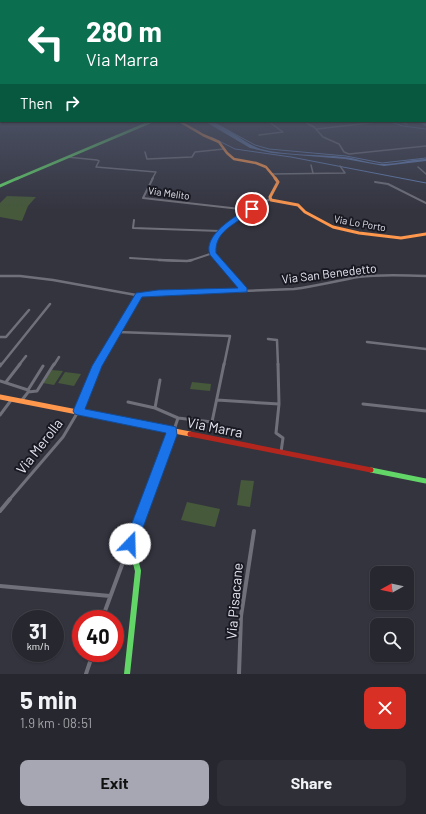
<!DOCTYPE html>
<html lang="en">
<head>
<meta charset="utf-8">
<style>
  :root { --surface:#27272f; --page:#2f2f37; --text:#f1f3f6; --muted:#a4a5aa; --line:#43444b; --accent:#a6a7b3 }
  body { margin:0; font-family:Barlow,sans-serif; background:var(--page); color:var(--text); height:100vh; display:flex; flex-direction:column; font-size:15px; white-space:nowrap }
  * { box-sizing:border-box; margin:0 }
  p { font-size:13px; color:var(--muted) }
  .icon { flex:none; width:22px; height:22px; fill:none; stroke:currentColor; stroke-width:2; stroke-linecap:round; stroke-linejoin:round }
  .map { position:relative; height:674px; overflow:hidden }
  .drawer { display:flex; flex-direction:column; background:var(--surface); flex:1 }
  .drawer>* { flex:none }
  .banner { position:absolute; left:0px; top:0px; width:426px; height:122px; box-shadow:0 1px 3px #0004,0 0 0 1px var(--line); background:#0b6e4f; color:#fff; overflow:hidden }
  .needle { width:26px; rotate:262deg }
  .buttons { position:absolute; left:370px; top:566px; display:grid; gap:8px }
  .buttons a { display:grid; place-items:center; width:44px; height:44px; border-radius:8px; background:var(--surface); box-shadow:0 1px 3px #0004,0 0 0 1px var(--line); font-size:20px }
  .speed { position:absolute; left:12px; top:610px; display:flex; gap:8px; font-size:20px; font-weight:700; text-align:center }
  .speed>* { display:grid; place-content:center; width:52px; height:52px; border-radius:50%; background:var(--surface); box-shadow:0 1px 3px #0004,0 0 0 1px var(--line); line-height:1 }
  .speed small { font-size:10px; font-weight:400 }
  .speed .limit { border:6px solid #d22; background:#fff; color:#111 }
  .pin { position:absolute; display:grid; place-items:center; width:34px; height:34px; color:#fff; margin:-17px; border:2px solid #fff; border-radius:50%; box-shadow:0 1px 4px #0007 }
  .me { position:absolute; width:44px; margin:-22px; rotate:21deg; stroke-linejoin:round; filter:drop-shadow(0 0 3px #0008) }
  .turn { display:flex; align-items:center; gap:14px; height:84px; padding:0 20px; font-size:18px }
  .turn .icon { width:52px; height:52px; stroke-width:2.5 }
  .turn b { display:block; font-size:28px; line-height:34px }
  .then { display:flex; align-items:center; height:38px; padding:0 20px; background:#0003; gap:8px; font-size:15px }
  .round { display:grid; place-items:center; flex:none; width:42px; height:42px; border-radius:8px; background:var(--page) }
  .headline { display:flex; align-items:center; justify-content:space-between; height:68px; padding:0 20px }
  h1 { font-size:24px; font-weight:700; line-height:30px }
  .button { display:flex; gap:8px; margin-top:auto; padding:8px 20px }
  .button a { flex:1; height:46px; border-radius:8px; background:var(--accent); color:#111; font-size:16px; font-weight:700; line-height:46px; text-align:center }
  .button a+a { background:var(--page); color:var(--text) }
  .map>svg:first-child { display:block }
  .green { fill:#46593a }
  .water { fill:#627eb3 }
  .lines { fill:none; stroke-linecap:round; stroke-linejoin:round }
  .stream { stroke:#627eb3; stroke-width:1 }
  .river { stroke:#627eb3; stroke-width:2.5 }
  .street-far4 { stroke:#70707a; stroke-width:1.5 }
  .street-far3 { stroke:#70707a; stroke-width:2 }
  .street-far2 { stroke:#70707a; stroke-width:2.5 }
  .street-far1 { stroke:#70707a; stroke-width:3 }
  .street { stroke:#70707a; stroke-width:4 }
  .fast-far3 { stroke:#63d668; stroke-width:2.5 }
  .fast-far2 { stroke:#63d668; stroke-width:3 }
  .fast-far1 { stroke:#63d668; stroke-width:5 }
  .fast { stroke:#63d668; stroke-width:6 }
  .slow-far2 { stroke:#ff974d; stroke-width:2.5 }
  .slow-far1 { stroke:#ff974d; stroke-width:3 }
  .slow { stroke:#ff974d; stroke-width:5 }
  .jam { stroke:#b3261e; stroke-width:5 }
  .route { fill:#1a73e8; stroke:#114b97 }
  .labels { text-anchor:middle; dominant-baseline:central; stroke-width:4; stroke-linejoin:round; paint-order:stroke }
  .far-street-label { font-size:10px; fill:#e4e5f1; stroke:#191922 }
  .street-label { font-size:12px; fill:#e4e5f1; stroke:#191922 }
  .near-street-label { font-size:14px; fill:#e4e5f1; stroke:#191922 }
</style>
</head>
<body>
<div class="map">
<svg width="426" height="674" viewBox="0 0 426 674">
  <rect width="100%" height="100%" fill="#34343f"/>
  <path class="green" d="M 7,196 L 36,197 L 28,206 L 22,221 L 0,217 L 0,203 Z
    M 52,370 L 63,371 L 54,385 L 43,383 Z
    M 65,372 L 81,374 L 74,386 L 58,383 Z
    M 192,382 L 211,384 L 210,391 L 190,389 Z
    M 241,480 L 254,481 L 250,507 L 237,505 Z
    M 187,502 L 220,509 L 215,527 L 181,520 Z"/>
  <path class="water" d="M 204,121 C 223,121 242,143 261,149 C 288,156 317,154 344,157 C 357,158 370,164 383,164 C 398,164 412,159 426,159 L 426,161 L 384,166 L 345,159 L 272,153 L 250,148 Z"/>
  <g class="lines">
    <path class="stream" d="M 211,121 L 255,145 L 269,149 L 346,156 L 382,163 L 426,158
      M 387,121 L 403,126 L 426,129
      M 195,129 L 201,133
      M 211,137 L 235,149 L 291,157 L 426,183"/>
    <path class="river" d="M 418,121 L 426,125"/>
    <path class="street-far4" d="M 303,121 L 314,127 L 323,137 L 339,144 L 344,152 L 349,154 L 426,146
      M 396,121 L 407,124
      M 317,129 L 386,121
      M 259,135 L 283,132 L 268,121
      M 145,152 L 147,159 L 192,157 L 195,152 L 224,149
      M 67,157 L 97,160 L 99,161 L 96,167 L 156,172 L 152,179
      M 311,165 L 313,173
      M 418,167 L 426,174
      M 272,174 L 345,173 L 340,166"/>
    <path class="street-far3" d="M 153,178 L 143,198 L 249,210
      M 375,182 L 388,184 L 426,203
      M 134,220 L 133,228 L 220,231
      M 130,258 L 178,261
      M 189,261 L 213,253
      M 219,261 C 217,258 213,254 212,251 C 212,248 214,245 215,242 C 225,219 249,210 270,199"/>
    <path class="street-far2" d="M 159,260 L 187,261 L 192,260
      M 219,260 L 244,289
      M 0,276 L 20,276 L 53,280 L 136,295 L 294,289 C 316,286 336,281 358,277 C 380,274 404,275 426,276
      M 118,332 L 230,336 L 224,365
      M 0,337 L 6,337 L 29,310
      M 268,339 L 277,340 L 278,365
      M 367,342 L 426,349
      M 1,365 L 50,304
      M 19,365 L 26,356
      M 54,365 L 59,357
      M 97,365 L 139,295"/>
    <path class="street-far1" d="M 278,364 L 279,404 L 276,433 L 283,438 L 281,452
      M 0,366 L 1,364
      M 0,381 L 28,390 L 29,391 L 22,400
      M 6,382 L 20,364
      M 28,390 L 43,366
      M 28,392 L 37,391 L 54,364
      M 217,400 L 279,404
      M 128,402 L 155,408 L 178,418
      M 363,404 L 426,411
      M 155,408 L 160,380
      M 0,415 L 12,399
      M 174,430 L 178,418 L 212,422 L 224,364
      M 9,500 L 63,437 L 82,405 L 98,364"/>
    <path class="street" d="M 0,511 L 10,499
      M 0,586 L 110,596
      M 102,619 L 126,554
      M 86,674 L 93,653
      M 239,674 L 241,616 L 254,531"/>
    <path class="fast-far3" d="M 16,179 L 153,121"/>
    <path class="fast-far2" d="M 0,186 L 18,178"/>
    <path class="fast-far1" d="M 371,470 L 426,481
      M 147,500 L 172,435 L 172,430"/>
    <path class="fast" d="M 127,674 L 138,571 L 136,563 L 126,554 L 147,499"/>
    <path class="slow-far2" d="M 179,121 L 203,135 L 219,142 L 227,153 L 234,159 L 256,163 L 266,167 L 276,179"/>
    <path class="slow-far1" d="M 275,178 L 278,182 L 270,197 L 271,200 L 298,205 L 305,212 L 333,227 L 359,233 L 401,238 L 426,234"/>
    <path class="slow" d="M 0,397 L 190,434"/>
    <path class="jam" d="M 190,434 L 371,470"/>
  </g>
  <linearGradient id="sky" x2="0" y2="1"><stop stop-color="#1d1d23"/><stop offset="0.55" stop-color="#4a5063"/><stop offset="1" stop-color="#4a5063" stop-opacity="0"/></linearGradient>
  <rect width="426" height="210" fill="url(#sky)"/>
  <path class="route" d="M 250,207 L 255,209 C 241,222 214,229 216,253 L 247,288 L 247,292 L 142,297 L 102,366 L 85,409 L 172,426 L 176,427 L 177,435 L 137,544 L 135,548 L 130,550 L 126,548 L 124,544 L 166,433 L 78,415 L 75,414 L 73,411 L 92,366 L 136,293 L 158,290 L 238,288 L 210,255 C 202,235 236,216 250,207 Z"/>
  <g class="labels">
    <g class="far-street-label">
      <text transform="translate(169 193) rotate(8)">Via Melito</text>
      <text transform="translate(360 223) rotate(10)">Via Lo Porto</text>
    </g>
    <g class="street-label">
      <text transform="translate(329 273) rotate(-7)">Via San Benedetto</text>
    </g>
    <g class="near-street-label">
      <text transform="translate(215 427) rotate(11)">Via Marra</text>
      <text transform="translate(39 446) rotate(-52)">Via Merolla</text>
      <text transform="translate(234 601) rotate(-85)">Via Pisacane</text>
    </g>
  </g>
</svg>
<div class="buttons">
<a><svg class="needle" viewBox="-14 -14 28 28"><path d="M0-13l5 13h-10z" fill="#e53935"/><path d="M0 13l5-13h-10z" fill="#a4a5aa"/></svg></a>
<a><svg class="icon" aria-label="search" viewBox="0 0 24 24"><circle cx="10" cy="10" r="6"/><path d="M15 15l6 6"/></svg></a>
</div>
<div class="speed"><div>31<small>km/h</small></div><div class="limit">40</div></div>
<div class="pin" style="left:252px;top:209px;background:#d93025"><svg class="icon" aria-label="arrive" viewBox="0 0 24 24"><path d="M6 21V4h12l-3 4 3 4H6"/></svg></div>
<svg class="me" style="left:130px;top:544px" viewBox="-20 -20 40 40"><circle r="19" fill="#fff"/><path d="M0-13L10 11 0 6-10 11z" fill="#1a73e8"/></svg>
<div class="banner">
<div class="turn"><svg class="icon" aria-label="left" viewBox="0 0 24 24"><path d="M17 20v-9H6M10 6l-5 5 5 5"/></svg><div><b>280 m</b>Via Marra</div></div>
<div class="then">Then<svg class="icon" aria-label="right" viewBox="0 0 24 24"><path d="M7 20v-9h11M14 6l5 5-5 5"/></svg></div>
</div>
</div>
<section class="drawer">
<div class="headline"><div><h1>5 min</h1><p>1.9 km · 08:51</p></div><a class="round" style="background:#d93025;color:#fff"><svg class="icon" aria-label="close" viewBox="0 0 24 24"><path d="M6 6l12 12M18 6L6 18"/></svg></a></div>
<div class="button"><a>Exit</a><a>Share</a></div>
</section>
</body>
</html>
